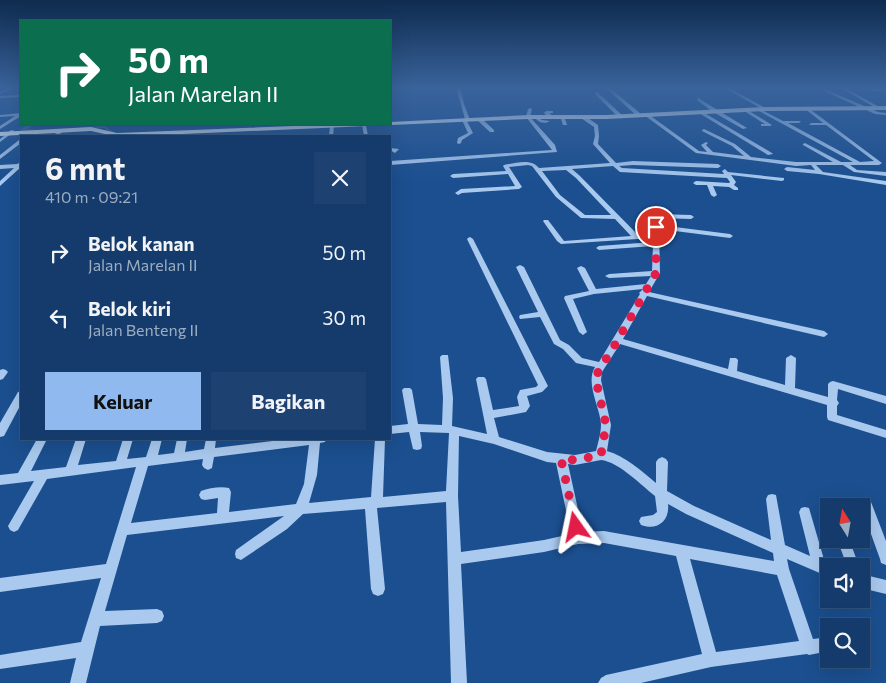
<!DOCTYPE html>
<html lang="id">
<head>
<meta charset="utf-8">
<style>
  :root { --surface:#143b6b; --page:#1d4271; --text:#f1f3f6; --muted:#9dadc1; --line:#33557e; --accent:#90b9f0 }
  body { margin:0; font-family:Commissioner,sans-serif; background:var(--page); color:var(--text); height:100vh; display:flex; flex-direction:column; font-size:19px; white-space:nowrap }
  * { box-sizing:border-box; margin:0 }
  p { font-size:16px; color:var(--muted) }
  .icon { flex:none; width:28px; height:28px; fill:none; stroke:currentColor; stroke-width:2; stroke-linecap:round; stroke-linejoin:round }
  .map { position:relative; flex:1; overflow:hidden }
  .sheet { position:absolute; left:20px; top:135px; width:371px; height:305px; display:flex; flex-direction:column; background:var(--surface); border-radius:0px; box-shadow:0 5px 20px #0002,0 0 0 1px var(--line) }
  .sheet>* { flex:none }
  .top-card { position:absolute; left:20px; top:20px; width:371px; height:105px; border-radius:0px; box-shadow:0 5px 20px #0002,0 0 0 1px var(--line); background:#0b6e4f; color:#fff; overflow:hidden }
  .needle { width:32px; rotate:349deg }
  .buttons { position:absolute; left:820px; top:498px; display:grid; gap:10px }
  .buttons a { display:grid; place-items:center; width:50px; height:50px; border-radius:0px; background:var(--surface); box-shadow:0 5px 20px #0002,0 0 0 1px var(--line); font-size:25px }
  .pin { position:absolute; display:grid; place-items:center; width:42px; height:42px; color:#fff; margin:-21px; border:2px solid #fff; border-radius:50%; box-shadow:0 1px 5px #0007 }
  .me { position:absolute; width:55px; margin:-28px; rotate:348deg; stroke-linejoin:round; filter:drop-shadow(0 0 4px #0008) }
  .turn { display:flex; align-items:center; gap:18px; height:105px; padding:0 25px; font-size:22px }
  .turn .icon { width:65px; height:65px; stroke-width:2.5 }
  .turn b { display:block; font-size:35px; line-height:42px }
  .round { display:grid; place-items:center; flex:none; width:52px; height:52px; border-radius:0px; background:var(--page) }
  .headline { display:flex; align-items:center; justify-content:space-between; height:85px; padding:0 25px }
  h1 { font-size:30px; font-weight:700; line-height:38px }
  .primary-button { display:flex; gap:10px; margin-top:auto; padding:10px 25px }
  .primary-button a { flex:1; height:58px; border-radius:0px; background:var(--accent); color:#111; font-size:20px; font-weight:700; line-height:58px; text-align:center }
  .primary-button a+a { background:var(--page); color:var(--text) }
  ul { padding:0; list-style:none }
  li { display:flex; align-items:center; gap:15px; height:65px; padding:0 25px }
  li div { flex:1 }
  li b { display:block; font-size:19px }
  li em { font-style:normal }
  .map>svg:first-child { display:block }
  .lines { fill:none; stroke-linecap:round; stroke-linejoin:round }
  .canal { fill:#3c6290; fill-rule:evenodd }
  .minor { fill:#a9c9ee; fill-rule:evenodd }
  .major { fill:#f0f6ff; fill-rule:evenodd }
  .route { stroke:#e11d48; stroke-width:9; stroke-dasharray:0 16.2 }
</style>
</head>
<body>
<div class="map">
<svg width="886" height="683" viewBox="0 0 886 683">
  <rect width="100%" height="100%" fill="#1b4f8f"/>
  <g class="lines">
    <path class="canal" d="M 29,124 L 34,124 L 28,129 L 37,130 L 37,132 L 21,131 L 21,129 Z
      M 310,124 L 336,124 L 334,125 L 290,127 L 288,126 L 290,125 Z
      M 105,126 L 115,133 L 124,134 L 114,135 L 104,128 L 83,129 L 81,128 L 83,127 Z"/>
    <path class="minor" d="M 11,87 L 16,87 L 0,94 L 0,92 Z
      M 456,87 L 460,87 L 464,104 L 470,120 L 467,121 L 473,133 L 462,140 L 461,143 L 459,144 L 457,143 L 458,138 L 468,133 L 462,120 L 465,119 Z
      M 607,87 L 609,87 L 641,114 L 641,116 L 637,116 L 607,89 Z
      M 723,87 L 727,87 L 767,109 L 764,110 Z
      M 839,87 L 843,87 L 881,108 L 878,109 Z
      M 861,87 L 874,89 L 886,88 L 886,90 L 874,91 Z
      M 822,88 L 878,112 L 886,113 L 886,115 L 875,114 L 822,90 Z
      M 595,92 L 597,92 L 622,115 L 622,117 L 618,117 L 595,94 Z
      M 21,95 L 21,97 L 0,98 L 0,96 Z
      M 698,98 L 747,128 L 743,129 L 713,112 L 697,100 Z
      M 805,107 L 807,107 L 882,163 L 879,165 L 850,165 L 857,170 L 886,172 L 886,176 L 854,172 L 843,165 L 816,165 L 823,172 L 886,181 L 886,185 L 819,174 L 787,171 L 784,169 L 787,167 L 815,170 L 811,165 L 796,166 L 696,153 L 644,115 L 648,114 L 699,151 L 707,152 L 701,145 L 706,142 L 708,143 L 706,145 L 713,152 L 744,156 L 732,146 L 702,131 L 702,130 L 704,129 L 735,144 L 751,157 L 796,162 L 833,162 L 803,145 L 803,144 L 805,143 L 841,162 L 853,162 L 757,110 L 758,108 L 783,121 L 801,121 L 799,123 L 788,123 L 860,162 L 874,161 L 826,125 L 809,125 L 811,123 L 823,123 L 805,109 Z
      M 530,108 L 532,109 L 530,117 L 555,145 L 557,152 L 390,165 L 390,161 L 552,150 L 526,117 L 528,109 Z
      M 744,109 L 746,109 L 772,125 L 770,126 L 761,126 L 761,124 L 765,124 L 744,111 Z
      M 546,111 L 553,111 L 553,113 L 550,113 L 553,118 L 549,118 L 544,113 Z
      M 701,111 L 772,153 L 773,154 L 768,155 L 699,113 Z
      M 21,113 L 21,116 L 0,129 L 0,126 L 15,116 L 0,117 L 0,115 Z
      M 536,116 L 542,120 L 550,121 C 544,125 538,122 534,117 Z
      M 560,116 L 564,116 L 567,125 L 563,125 Z
      M 581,116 L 585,116 L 598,125 L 599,136 L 598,144 L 616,163 L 633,161 L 718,164 L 721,166 L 718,168 L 633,165 L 619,166 L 622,168 L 724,174 L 722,171 L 725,169 L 728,172 L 784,178 L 784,180 L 782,181 L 731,175 L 736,182 L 734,185 L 738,188 L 738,190 L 734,190 L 729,187 L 713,186 L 717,195 L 714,197 L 711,195 L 707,185 L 696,185 L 693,183 L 696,181 L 729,183 L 730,182 L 727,178 L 620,172 L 613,166 L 572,169 L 580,176 L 638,235 L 653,234 L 653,216 L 656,214 L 691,215 L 694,217 L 691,219 L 659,218 L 659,225 L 730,234 L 733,236 L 730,238 L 659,229 L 660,273 L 649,292 L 824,331 L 828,334 L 824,337 L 647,296 L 623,339 L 728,369 L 730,358 L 736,358 L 738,360 L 737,371 L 785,385 L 786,358 L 791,355 L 796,358 L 795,388 L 828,397 L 828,384 L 830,382 L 833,381 L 886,396 L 886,404 L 838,389 L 837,400 L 839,403 L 837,406 L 837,415 L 886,430 L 886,438 L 828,420 L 827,417 L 827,405 L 620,344 L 602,372 L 601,380 L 611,425 L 607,451 C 625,456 642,471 656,483 L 656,462 L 658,459 L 662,457 L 666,459 L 668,462 L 667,491 L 694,506 L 771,540 L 766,499 L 768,495 L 772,494 L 776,495 L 785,545 L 810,556 L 799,512 L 801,508 L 805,507 L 809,508 L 825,563 L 833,566 L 829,566 L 829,577 L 787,559 L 789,569 L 813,639 L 829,637 L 829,651 L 809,655 L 807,654 L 711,667 L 641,683 L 598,683 L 601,678 L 606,675 L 702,654 L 676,556 L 604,543 L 578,544 L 544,552 L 461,564 L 467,683 L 451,683 L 446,502 L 377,508 L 385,589 L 383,594 L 378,596 L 373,594 L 371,589 L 365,509 L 303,514 L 287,529 L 241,560 L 236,558 L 235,554 L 236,550 L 284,516 L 127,535 L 105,611 L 157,609 L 162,611 L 164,616 L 162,621 L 157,623 L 100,626 L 86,683 L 70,683 L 76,658 L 0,669 L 0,655 L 81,642 L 101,578 L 0,592 L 0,578 L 106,564 L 136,467 L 47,479 L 18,530 L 14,532 L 10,530 L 8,526 L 34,481 L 0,485 L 0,475 L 18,473 L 37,439 L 47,439 L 31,471 L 66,467 L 76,439 L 86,439 L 78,465 L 116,461 L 123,439 L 133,439 L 127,459 L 146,457 L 152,439 L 162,439 L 158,455 L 174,453 L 177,439 L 187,439 L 185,452 L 204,449 L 206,439 L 216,439 L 215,448 L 289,439 L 326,439 L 325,442 L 320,443 L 317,475 L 309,503 L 371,497 L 375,439 L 385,439 L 383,497 L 446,491 L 449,433 L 420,432 L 422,446 L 421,449 L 417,450 L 413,449 L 409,432 L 390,434 L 390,426 L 408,424 L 402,390 L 404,388 L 410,388 L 412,390 L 418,424 L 442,425 L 443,398 L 440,357 L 442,355 L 448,355 L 453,398 L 452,426 L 487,434 L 476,379 L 478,377 L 484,377 L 486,379 L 493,410 L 519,406 L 517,397 L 520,390 L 536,387 L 538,385 L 467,239 L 468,238 L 470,237 L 473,239 L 548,386 L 542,392 L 527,396 L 530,406 L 526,412 L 494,418 L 499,437 L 547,452 L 575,455 L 596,451 C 598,443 601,433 601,424 C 600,407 585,383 595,367 L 576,363 L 563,349 L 554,344 L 540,317 L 520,319 L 519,317 L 520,315 L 538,312 L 516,267 L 520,265 L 524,267 L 560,340 L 569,345 L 582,358 L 599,362 L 640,294 L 639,293 L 643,289 L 594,294 L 573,299 L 587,332 L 583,335 L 579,332 L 564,298 L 565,296 L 589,291 L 577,268 L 581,266 L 585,268 L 596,289 L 646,284 L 651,276 L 609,278 L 605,276 L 609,274 L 652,271 L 653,246 L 599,250 L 596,248 L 599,246 L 653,242 L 653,238 L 561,244 L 557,241 L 543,221 L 544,220 L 548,220 L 564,241 L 631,236 L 615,219 L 581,218 L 556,197 L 532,166 L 528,165 L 509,167 L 522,187 L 519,189 L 462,193 L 458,195 L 455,193 L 461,189 L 515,186 L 508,174 L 453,178 L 450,176 L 453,174 L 506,171 L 503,166 L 504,165 C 516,163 531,158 539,168 L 610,163 L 593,144 L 595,136 L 594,127 L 581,118 ZM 566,170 L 576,178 L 611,215 L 585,215 L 560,195 L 542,171 ZM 459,436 L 494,444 L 547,462 L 556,463 L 571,534 L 544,540 L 461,552 L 458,496 ZM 309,445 L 304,484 L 296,504 L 229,512 L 231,492 L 229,488 C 221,486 209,488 201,491 L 199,495 L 201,499 L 205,500 L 218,498 L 217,513 L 131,523 L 148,466 L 203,459 L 202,465 L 204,468 L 208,470 L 212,468 L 214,457 ZM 601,460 C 619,462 641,485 655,496 L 657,512 L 653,515 L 641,517 L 639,521 L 641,525 C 657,531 670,521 668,504 L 686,514 L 773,553 L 774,561 L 604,531 L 583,532 L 568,464 L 575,465 ZM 690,559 L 777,575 L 799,641 L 716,652 Z
      M 477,118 L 481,118 L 494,130 L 494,132 L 490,132 L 477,120 Z
      M 362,124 L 366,125 L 368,136 L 364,136 Z
      M 332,125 L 334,126 L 333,136 L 329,136 L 330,126 Z
      M 60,129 L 64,130 L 58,136 L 53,136 Z
      M 11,130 L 15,131 L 0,142 L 0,139 Z
      M 33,131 L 37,132 L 31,136 L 26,136 Z
      M 19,140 L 21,140 L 21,143 L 0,159 L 0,155 Z
      M 390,148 L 399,149 L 395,153 L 390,150 Z
      M 21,162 L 21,167 L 0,186 L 0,181 L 14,168 L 0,169 L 0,165 L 17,164 Z
      M 3,369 L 6,370 L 8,372 L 3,379 L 0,380 L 0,370 Z
      M 21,391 L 21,404 L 4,436 L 0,437 L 0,423 L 18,392 Z
      M 867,501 L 871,502 L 886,541 L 886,565 L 881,563 L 880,559 L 861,506 L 863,502 Z
      M 837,539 L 849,539 L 859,566 L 847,566 Z
      M 861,574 L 886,580 L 886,594 L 861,588 Z"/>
    <path class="major" d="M 886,106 L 886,110 L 765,111 L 606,119 L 528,119 L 136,136 L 114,136 L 91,131 L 0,136 L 0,132 L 91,127 L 117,133 L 345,124 L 390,124 L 390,122 L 528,115 L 606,115 L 765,107 Z"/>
  </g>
  <linearGradient id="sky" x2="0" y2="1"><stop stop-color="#0f2b4f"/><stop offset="0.48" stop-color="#39639b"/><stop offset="1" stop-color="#39639b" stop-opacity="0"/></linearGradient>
  <rect width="886" height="182" fill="url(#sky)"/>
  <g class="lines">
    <path class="route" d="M 576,527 L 561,459 L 575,460 L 601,455 L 606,425 L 596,380 L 598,372 L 613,348 L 656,273 L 656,227"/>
  </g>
</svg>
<div class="buttons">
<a><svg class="needle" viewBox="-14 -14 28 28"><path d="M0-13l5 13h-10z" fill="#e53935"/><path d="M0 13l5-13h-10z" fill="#9dadc1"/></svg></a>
<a><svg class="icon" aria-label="sound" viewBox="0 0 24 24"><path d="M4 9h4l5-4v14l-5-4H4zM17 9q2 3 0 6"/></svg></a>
<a><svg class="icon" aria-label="search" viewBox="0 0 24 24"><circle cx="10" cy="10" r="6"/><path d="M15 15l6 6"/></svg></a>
</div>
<div class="pin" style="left:656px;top:227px;background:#d93025"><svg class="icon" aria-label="arrive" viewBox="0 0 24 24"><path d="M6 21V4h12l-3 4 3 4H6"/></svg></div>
<svg class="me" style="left:576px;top:527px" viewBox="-20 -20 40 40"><path d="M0-17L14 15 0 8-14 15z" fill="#e11d48" stroke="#fff" stroke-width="4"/></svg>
<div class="top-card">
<div class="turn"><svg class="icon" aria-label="right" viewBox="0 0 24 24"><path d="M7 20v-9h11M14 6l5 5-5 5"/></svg><div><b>50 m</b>Jalan Marelan II</div></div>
</div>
<section class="sheet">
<div class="headline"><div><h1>6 mnt</h1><p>410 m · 09:21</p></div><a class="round"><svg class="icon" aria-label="close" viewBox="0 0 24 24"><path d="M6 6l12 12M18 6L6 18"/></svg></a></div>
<ul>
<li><svg class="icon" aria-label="right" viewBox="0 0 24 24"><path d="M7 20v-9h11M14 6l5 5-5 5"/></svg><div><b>Belok kanan</b><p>Jalan Marelan II</p></div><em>50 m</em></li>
<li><svg class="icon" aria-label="left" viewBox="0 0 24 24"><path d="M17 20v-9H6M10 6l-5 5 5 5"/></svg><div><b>Belok kiri</b><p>Jalan Benteng II</p></div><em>30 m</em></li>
</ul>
<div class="primary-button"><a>Keluar</a><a>Bagikan</a></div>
</section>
</div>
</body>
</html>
